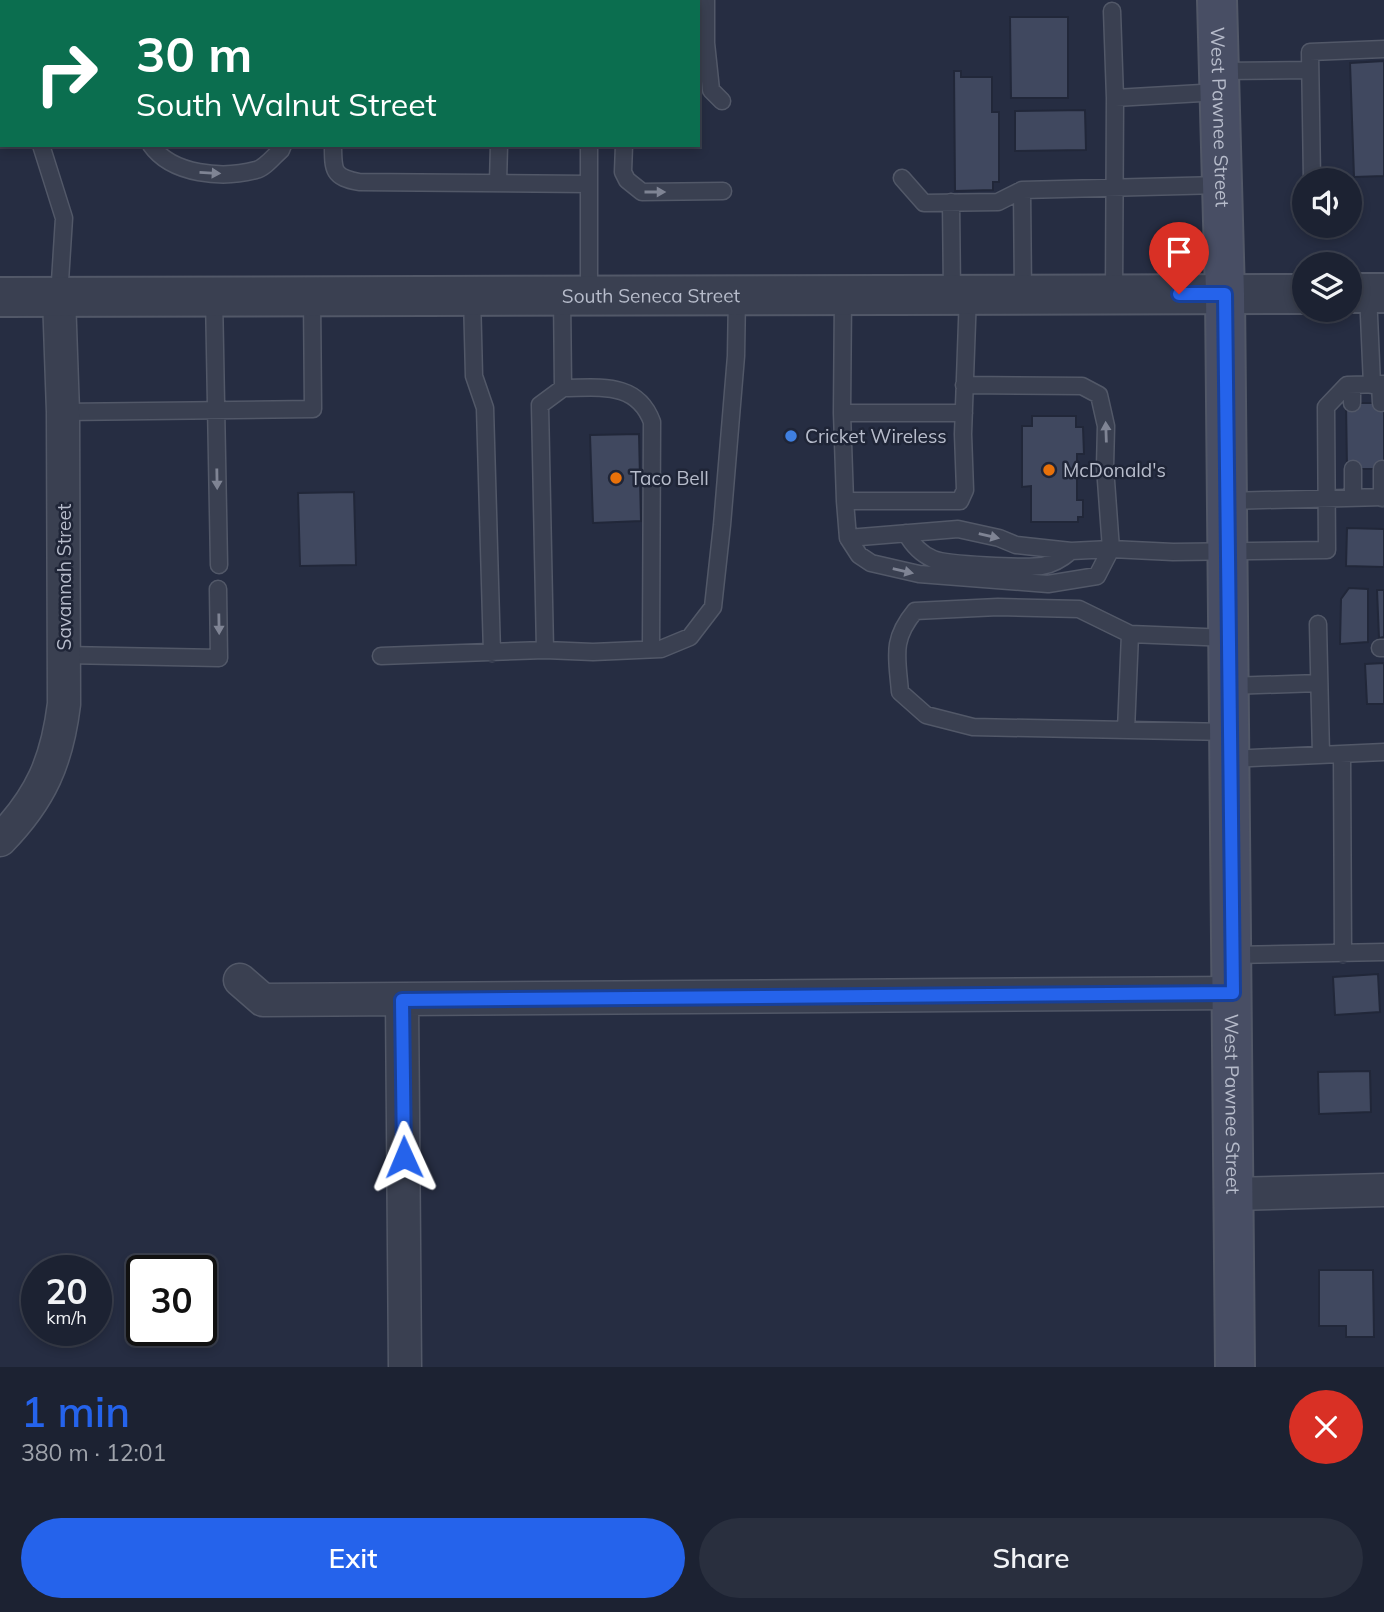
<!DOCTYPE html>
<html lang="en">
<head>
<meta charset="utf-8">
<style>
  :root { --surface:#1c2232; --page:#292f3e; --text:#f1f3f6; --muted:#a0a4ac; --line:#3a3f4d; --accent:#2563eb }
  body { margin:0; font-family:Mulish,sans-serif; background:var(--page); color:var(--text); height:100vh; display:flex; flex-direction:column; font-size:26px; white-space:nowrap }
  * { box-sizing:border-box; margin:0 }
  p { font-size:23px; color:var(--muted) }
  .icon { flex:none; width:38px; height:38px; fill:none; stroke:currentColor; stroke-width:2; stroke-linecap:round; stroke-linejoin:round }
  .map { position:relative; height:1367px; overflow:hidden }
  .panel { display:flex; flex-direction:column; background:var(--surface); flex:1 }
  .panel>* { flex:none }
  .banner { position:absolute; left:0px; top:0px; width:700px; height:147px; box-shadow:0 4px 10px #0003,0 0 0 2px var(--line); background:#0b6e4f; color:#fff; overflow:hidden }
  .controls { position:absolute; left:1292px; top:168px; display:grid; gap:14px }
  .controls a { display:grid; place-items:center; width:70px; height:70px; border-radius:50%; background:var(--surface); box-shadow:0 4px 10px #0003,0 0 0 2px var(--line); font-size:35px }
  .speed { position:absolute; left:21px; top:1255px; display:flex; gap:14px; font-size:35px; font-weight:700; text-align:center }
  .speed>* { display:grid; place-content:center; width:91px; height:91px; border-radius:50%; background:var(--surface); box-shadow:0 4px 10px #0003,0 0 0 2px var(--line); line-height:1 }
  .speed small { font-size:18px; font-weight:400 }
  .speed .limit { border:4px solid #111; border-radius:10px; background:#fff; color:#111 }
  .pin { position:absolute; display:grid; place-items:center; width:60px; height:60px; color:#fff; margin:-72px -30px; border-radius:50% 50% 50% 0; rotate:-45deg; box-shadow:0 0 7px #0007 }
  .pin .icon { rotate:45deg }
  .me { position:absolute; width:77px; margin:-38px; rotate:359deg; stroke-linejoin:round; filter:drop-shadow(0 0 5px #0008) }
  .turn { display:flex; align-items:center; gap:24px; height:147px; padding:0 21px; font-size:32px }
  .turn .icon { width:91px; height:91px; stroke-width:2.5 }
  .turn b { display:block; font-size:49px; line-height:60px }
  .round { display:grid; place-items:center; flex:none; width:74px; height:74px; border-radius:37px; background:var(--page) }
  .summary { display:flex; align-items:center; justify-content:space-between; height:119px; padding:0 21px }
  h1 { font-size:42px; font-weight:600; line-height:52px; color:var(--accent) }
  .button { display:flex; gap:14px; margin-top:auto; padding:14px 21px }
  .button a { flex:1; height:80px; border-radius:42px; background:var(--accent); color:#fff; font-size:28px; font-weight:600; line-height:80px; text-align:center }
  .button a+a { background:var(--page); color:var(--text) }
  .map>svg:first-child { display:block }
  .building { fill:#40485f; stroke:#212739; stroke-width:2 }
  .lines { fill:none; stroke-linecap:round; stroke-linejoin:round }
  .service-casing { stroke:#525868; stroke-width:19 }
  .minor-casing { stroke:#525868; stroke-width:35 }
  .tertiary-casing { stroke:#525868; stroke-width:42 }
  .secondary-casing { stroke:#525868; stroke-width:42 }
  .service { stroke:#3a4051; stroke-width:16 }
  .minor { stroke:#3a4051; stroke-width:32 }
  .tertiary { stroke:#3a4051; stroke-width:38 }
  .secondary { stroke:#484e64; stroke-width:38 }
  .oneway { fill:#7f8494 }
  .route-casing { stroke:#184099; stroke-width:18 }
  .route { stroke:#2563eb; stroke-width:12 }
  .shop-dot { fill:#3f7fe0; stroke:#1f2537; stroke-width:2.5 }
  .food-dot { fill:#e8710a; stroke:#1f2537; stroke-width:2.5 }
  .labels { text-anchor:middle; dominant-baseline:central; stroke-width:5; stroke-linejoin:round; paint-order:stroke }
  .street-label { font-size:19px; fill:#b7bccb; stroke:#1f2537 }
  .poi-label { font-size:19px; fill:#b7bccb; stroke:#1f2537; text-anchor:start }
</style>
</head>
<body>
<div class="map">
<svg width="1384" height="1367" viewBox="0 0 1384 1367">
  <rect width="100%" height="100%" fill="#262d42"/>
  <path class="building" d="M 396,0 L 544,0 L 544,2 L 396,2 Z
    M 1010,17 L 1068,17 L 1068,98 L 1011,98 Z
    M 1384,61 L 1384,176 L 1354,177 L 1350,63 Z
    M 954,71 L 961,71 L 961,77 L 992,77 L 992,112 L 999,112 L 999,182 L 993,182 L 993,190 L 955,191 Z
    M 1085,110 L 1086,150 L 1015,151 L 1015,111 Z
    M 1346,403 L 1384,403 L 1384,469 L 1347,469 Z
    M 1032,416 L 1076,416 L 1076,427 L 1083,427 L 1084,454 L 1077,454 L 1077,500 L 1083,500 L 1083,517 L 1078,517 L 1078,522 L 1031,522 L 1031,486 L 1022,487 L 1022,426 L 1032,426 Z
    M 639,434 L 641,521 L 593,523 L 590,435 Z
    M 354,492 L 356,565 L 300,566 L 298,493 Z
    M 1347,528 L 1384,529 L 1384,567 L 1346,566 Z
    M 1349,588 L 1368,589 L 1368,642 L 1340,644 L 1341,599 Z
    M 1377,590 L 1384,590 L 1384,637 L 1379,638 Z
    M 1384,663 L 1384,704 L 1367,704 L 1365,664 Z
    M 1378,974 L 1380,1012 L 1335,1015 L 1333,977 Z
    M 1370,1071 L 1371,1112 L 1319,1114 L 1318,1072 Z
    M 1319,1270 L 1373,1270 L 1374,1337 L 1346,1337 L 1346,1326 L 1319,1326 Z"/>
  <g class="lines">
    <g class="service-casing">
      <path id="service" d="M 288,0 L 288,2
        M 333,0 L 333,2
        M 588,0 L 588,2
        M 622,0 L 622,2
        M 706,0 L 706,43 L 711,90 L 722,101
        M 89,2 L 92,0
        M 150,2 L 150,0
        M 1112,11 L 1115,98
        M 0,49 L 2,49
        M 1219,71 L 1310,70
        M 41,145 L 64,218 L 59,297
        M 151,145 C 172,175 223,179 256,170 C 265,168 274,156 281,150 L 283,145
        M 333,145 C 333,171 333,177 359,182 L 589,184
        M 589,145 L 589,295
        M 624,145 L 623,172 L 627,180 L 642,192 L 723,191
        M 902,178 L 924,203 L 998,202 L 1022,190 L 1222,185
        M 1312,180 L 1310,52 L 1384,49
        M 498,183 L 499,145
        M 1022,190 L 1023,294
        M 951,202 L 952,294
        M 1368,293 L 1372,385
        M 1114,294 L 1115,98 L 1219,92
        M 562,295 L 563,388 L 540,405 L 545,650 L 593,652 L 661,649 L 690,637 L 713,607 L 722,525 L 736,356 L 737,294
        M 214,296 L 219,565
        M 472,296 L 474,376 L 485,408 L 492,653
        M 843,296 L 842,413 L 964,413
        M 1380,384 L 1381,403
        M 1352,385 L 1352,403
        M 563,388 C 599,388 637,381 652,422 L 651,649
        M 63,412 L 313,409 L 312,298
        M 842,413 L 845,501 L 960,501 L 965,490 L 963,434 L 968,294
        M 1353,469 L 1353,498
        M 1382,469 L 1382,498
        M 845,501 L 848,538 L 859,555 L 871,563 L 919,574 L 1048,584 L 1097,576 L 1111,549 L 1105,467 L 1106,426 L 1099,395 L 1082,386 L 964,385
        M 1227,501 L 1384,497
        M 906,533 C 912,544 921,554 933,559 C 947,565 1025,568 1042,566 C 1053,564 1063,558 1071,551
        M 848,538 L 958,529 L 999,538 L 1016,545 L 1071,551 L 1111,549 L 1173,552 L 1327,550 L 1326,407 L 1347,385 L 1384,384
        M 1318,624 L 1321,755
        M 1229,638 L 1130,634 L 1079,609 L 998,607 L 915,611 C 891,640 897,656 900,692 L 926,715 L 973,727 L 1229,732
        M 1380,648 L 1384,648
        M 65,655 L 219,658 L 218,589
        M 381,656 L 545,650
        M 1229,686 L 1319,683
        M 1126,730 L 1130,634
        M 1342,754 L 1343,954
        M 1230,759 L 1384,752
        M 1232,955 L 1384,952"/>
    </g>
    <g class="minor-casing">
      <path id="minor" d="M 0,840 C 41,798 57,761 64,704 L 63,412 L 59,297
        M 240,980 L 263,1000 L 1233,993
        M 402,1000 L 405,1367
        M 1232,1194 L 1384,1190"/>
    </g>
    <g class="tertiary-casing">
      <g id="tertiary">
        <path d="M 1349,293 L 1384,293"/>
        <path id="s1" d="M 0,297 L 1304,294"/>
      </g>
    </g>
    <g class="secondary-casing">
      <g id="secondary">
        <path id="s2" d="M 1217,0 L 1225,294 L 1235,1367"/>
      </g>
    </g>
    <use href="#service" class="service"/>
    <use href="#minor" class="minor"/>
    <use href="#tertiary" class="tertiary"/>
    <use href="#secondary" class="secondary"/>
  </g>
  <defs><path id="oneway-solid" d="M-6-.8H1V-3.2L6.5 0L1 3.2V.8H-6Z" transform="scale(1.75)"/></defs>
  <g class="oneway">
    <use href="#oneway-solid" transform="translate(210 173) rotate(3)"/>
    <use href="#oneway-solid" transform="translate(655 192)"/>
    <use href="#oneway-solid" transform="translate(1106 432) rotate(-92)"/>
    <use href="#oneway-solid" transform="translate(217 479) rotate(89)"/>
    <use href="#oneway-solid" transform="translate(989 536) rotate(13)"/>
    <use href="#oneway-solid" transform="translate(903 571) rotate(13)"/>
    <use href="#oneway-solid" transform="translate(219 624) rotate(89)"/>
  </g>
  <g class="lines">
    <g class="route-casing">
      <path id="route" d="M 404,1157 L 402,1000 L 1233,993 L 1225,294 L 1179,294"/>
    </g>
    <use href="#route" class="route"/>
  </g>
  <circle class="shop-dot" cx="791" cy="436" r="7"/>
  <g class="food-dot">
    <circle cx="1049" cy="470" r="7"/>
    <circle cx="616" cy="478" r="7"/>
  </g>
  <g class="labels">
    <g class="street-label">
      <text stroke="none"><textPath href="#s2" startOffset="117">West Pawnee Street</textPath></text>
      <text stroke="none"><textPath href="#s1" startOffset="651">South Seneca Street</textPath></text>
      <text transform="translate(64 577) rotate(-90)">Savannah Street</text>
      <text stroke="none"><textPath href="#s2" startOffset="1104">West Pawnee Street</textPath></text>
    </g>
    <g class="poi-label">
      <text x="805" y="436">Cricket Wireless</text>
      <text x="1063" y="470">McDonald's</text>
      <text x="630" y="478">Taco Bell</text>
    </g>
  </g>
</svg>
<div class="controls">
<a><svg class="icon" aria-label="sound" viewBox="0 0 24 24"><path d="M4 9h4l5-4v14l-5-4H4zM17 9q2 3 0 6"/></svg></a>
<a><svg class="icon" aria-label="layers" viewBox="0 0 24 24"><path d="M12 4l9 5-9 5-9-5zM3 14l9 5 9-5"/></svg></a>
</div>
<div class="speed"><div>20<small>km/h</small></div><div class="limit">30</div></div>
<div class="pin" style="left:1179px;top:294px;background:#d93025"><svg class="icon" aria-label="arrive" viewBox="0 0 24 24"><path d="M6 21V4h12l-3 4 3 4H6"/></svg></div>
<svg class="me" style="left:404px;top:1157px" viewBox="-20 -20 40 40"><path d="M0-17L14 15 0 8-14 15z" fill="#2563eb" stroke="#fff" stroke-width="4"/></svg>
<div class="banner">
<div class="turn"><svg class="icon" aria-label="right" viewBox="0 0 24 24"><path d="M7 20v-9h11M14 6l5 5-5 5"/></svg><div><b>30 m</b>South Walnut Street</div></div>
</div>
</div>
<section class="panel">
<div class="summary"><div><h1>1 min</h1><p>380 m · 12:01</p></div><a class="round" style="background:#d93025;color:#fff"><svg class="icon" aria-label="close" viewBox="0 0 24 24"><path d="M6 6l12 12M18 6L6 18"/></svg></a></div>
<div class="button"><a>Exit</a><a>Share</a></div>
</section>
</body>
</html>
